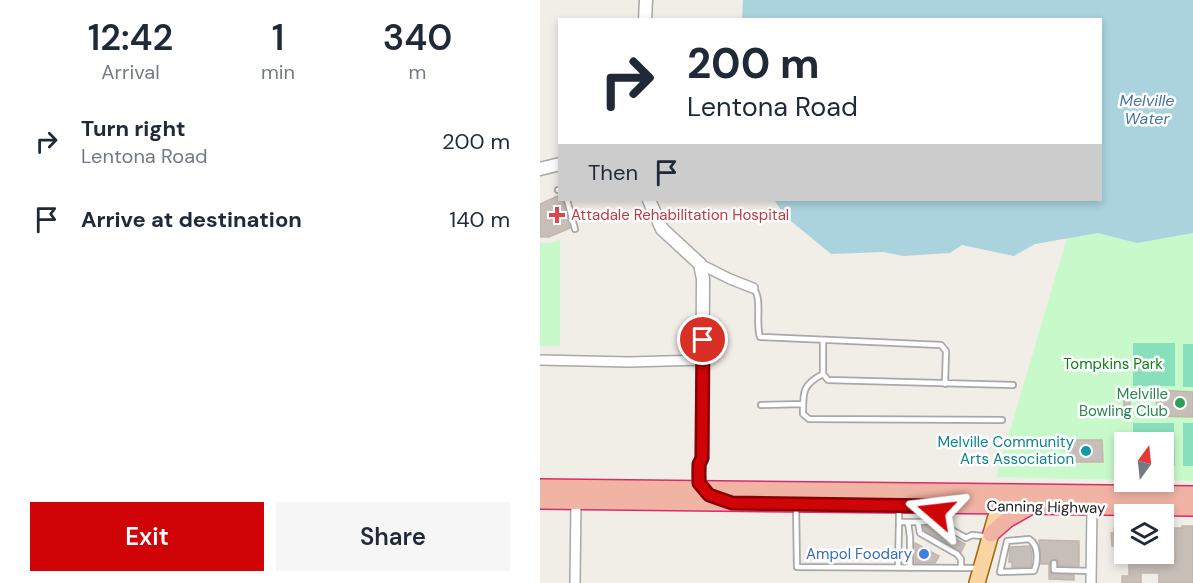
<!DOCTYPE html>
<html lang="en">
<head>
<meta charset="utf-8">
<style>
  :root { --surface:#fff; --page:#f6f6f7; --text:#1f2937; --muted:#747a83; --accent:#d00307 }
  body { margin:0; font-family:"DM Sans",sans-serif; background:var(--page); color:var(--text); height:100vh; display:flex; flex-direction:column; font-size:22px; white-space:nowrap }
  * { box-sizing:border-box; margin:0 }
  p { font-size:20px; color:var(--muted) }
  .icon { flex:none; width:33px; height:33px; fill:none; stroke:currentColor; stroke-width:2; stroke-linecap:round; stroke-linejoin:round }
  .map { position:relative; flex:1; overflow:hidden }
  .sheet { display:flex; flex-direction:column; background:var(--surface); width:540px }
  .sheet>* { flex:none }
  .hud { position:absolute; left:18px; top:18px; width:544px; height:183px; border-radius:0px; box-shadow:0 3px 9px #0003; background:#fff; color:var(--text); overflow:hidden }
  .needle { width:39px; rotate:15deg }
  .controls { position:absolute; left:574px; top:432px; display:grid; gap:12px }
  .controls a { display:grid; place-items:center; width:60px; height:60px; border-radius:0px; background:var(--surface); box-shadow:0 3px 9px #0003; font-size:30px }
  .pin { position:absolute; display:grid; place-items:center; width:51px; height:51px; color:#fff; margin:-26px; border:3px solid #fff; border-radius:50%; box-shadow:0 2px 6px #0007 }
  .me { position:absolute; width:66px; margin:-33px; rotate:287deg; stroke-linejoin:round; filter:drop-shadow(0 0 4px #0008) }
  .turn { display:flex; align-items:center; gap:21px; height:126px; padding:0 30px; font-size:27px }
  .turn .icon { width:78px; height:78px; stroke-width:2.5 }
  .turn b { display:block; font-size:42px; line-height:51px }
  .then { display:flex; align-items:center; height:57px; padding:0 30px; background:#0003; gap:12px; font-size:22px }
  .eta { display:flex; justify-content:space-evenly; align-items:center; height:102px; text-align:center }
  .eta b { font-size:36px; font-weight:600; line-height:42px }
  .primary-button { display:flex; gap:12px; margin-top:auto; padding:12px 30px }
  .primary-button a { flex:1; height:69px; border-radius:0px; background:var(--accent); color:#fff; font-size:24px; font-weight:600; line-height:69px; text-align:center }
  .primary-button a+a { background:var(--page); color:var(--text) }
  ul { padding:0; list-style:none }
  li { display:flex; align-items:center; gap:18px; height:78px; padding:0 30px }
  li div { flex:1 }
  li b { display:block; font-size:22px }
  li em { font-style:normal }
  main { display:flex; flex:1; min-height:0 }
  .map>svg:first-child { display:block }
  .park { fill:#c8f9cb }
  .pitch { fill:#88dfbc }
  .water { fill:#aad3de }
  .building { fill:#c6beb8; stroke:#c3b5ab; stroke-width:1.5 }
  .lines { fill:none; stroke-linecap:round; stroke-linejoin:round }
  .service-casing { stroke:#a8a8a8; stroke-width:8 }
  .minor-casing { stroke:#a8a8a8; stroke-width:12 }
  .tertiary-casing { stroke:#a8a8a8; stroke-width:15 }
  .primary-casing { stroke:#9d6702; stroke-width:18 }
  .trunk-casing { stroke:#d92b6a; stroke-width:18 }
  .service { stroke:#fff; stroke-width:4.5 }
  .minor { stroke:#fff; stroke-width:9 }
  .tertiary { stroke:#fff; stroke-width:12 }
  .primary { stroke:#fbd4a4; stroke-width:15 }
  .trunk { stroke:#f1b3a4; stroke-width:15 }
  .route-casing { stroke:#870205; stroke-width:15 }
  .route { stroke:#d00307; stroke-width:10 }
  .health-dot { fill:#e0444e; stroke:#fff; stroke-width:2 }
  .leisure-dot { fill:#2e9e5b; stroke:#fff; stroke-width:2 }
  .culture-dot { fill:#0f9aa8; stroke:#fff; stroke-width:2 }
  .shop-dot { fill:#3f7fe0; stroke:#fff; stroke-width:2 }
  .labels { text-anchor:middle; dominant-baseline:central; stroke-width:5; stroke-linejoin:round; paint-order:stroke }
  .health-label { font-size:15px; fill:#be3a42; stroke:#fff; text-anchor:start }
  .park-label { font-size:15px; fill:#0e8115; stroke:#fff }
  .leisure-label { font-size:15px; fill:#27864d; stroke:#fff; text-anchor:end }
  .culture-label { font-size:15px; fill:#0d838f; stroke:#fff; text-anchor:end }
  .street-label { font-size:15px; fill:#212121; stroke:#fff }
  .shop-label { font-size:15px; fill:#366cbe; stroke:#fff; text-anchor:end }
  .water-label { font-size:16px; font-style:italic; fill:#4876a1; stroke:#fff }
</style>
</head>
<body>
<main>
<section class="sheet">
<div class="eta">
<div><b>12:42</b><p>Arrival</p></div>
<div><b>1</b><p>min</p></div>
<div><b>340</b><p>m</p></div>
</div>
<ul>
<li><svg class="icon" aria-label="right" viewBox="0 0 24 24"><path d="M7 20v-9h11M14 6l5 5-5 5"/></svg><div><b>Turn right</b><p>Lentona Road</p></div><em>200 m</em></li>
<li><svg class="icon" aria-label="arrive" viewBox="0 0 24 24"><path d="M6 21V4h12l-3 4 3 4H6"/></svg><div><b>Arrive at destination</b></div><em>140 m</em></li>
</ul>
<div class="primary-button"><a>Exit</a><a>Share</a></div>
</section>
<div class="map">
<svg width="653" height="583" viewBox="0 0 653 583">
  <rect width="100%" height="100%" fill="#f1eee8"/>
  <path class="park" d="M 558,233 L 597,243 L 653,233 L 653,481 L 624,480 L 624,442 L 585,442 L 585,480 L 456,477 L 527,238 Z
    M 20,239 L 20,346 L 0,346 L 0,243 L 10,243 Z"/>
  <path class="pitch" d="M 593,343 L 635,343 L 635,386 L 593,386 Z
    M 643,344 L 653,344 L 653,387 L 643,387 Z
    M 593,423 L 634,423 L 635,466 L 624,466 L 624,442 L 593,442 Z
    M 643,423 L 653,423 L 653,466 L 643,466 Z"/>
  <path class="water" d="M 203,0 L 653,0 L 653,233 L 597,243 L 558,233 L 495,244 L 474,256 L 422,245 L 410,253 L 363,256 L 343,252 L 291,254 L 246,217 L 234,200 L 561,200 L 561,20 L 202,19 Z"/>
  <path class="building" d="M 20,195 L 20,200 L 23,200 L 30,228 L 9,237 L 0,237 L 0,204 Z
    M 617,390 L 653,392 L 653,417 L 616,416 Z
    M 584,394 L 590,394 L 590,416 L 584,416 Z
    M 529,440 L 562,440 L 563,462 L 530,462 Z
    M 383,526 L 393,526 L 425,544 L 421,552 L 384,530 Z
    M 642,526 L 653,526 L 653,583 L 619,583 L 619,573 L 601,573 L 601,583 L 582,583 L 582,576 L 589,576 L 589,554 L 609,554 L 609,561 L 635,561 L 635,548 L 624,548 L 624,528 L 642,528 Z
    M 574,528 L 585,528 L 585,546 L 572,546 L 571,533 L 574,533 Z
    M 499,540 L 539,541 L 539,566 L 519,566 L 518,561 L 515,559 L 510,563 L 511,573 L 534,575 L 534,580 L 509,579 L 509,564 L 501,564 Z
    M 375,543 L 399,556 L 395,563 L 375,563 Z
    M 490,546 L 492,554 L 491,567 L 472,567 L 472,562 L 469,562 L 470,547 Z"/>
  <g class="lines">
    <g class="service-casing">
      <path id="service" d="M 18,190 L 20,190
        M 27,200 L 35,229
        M 213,288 C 223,298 215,322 220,337 L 401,345 L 406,351 L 405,384
        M 283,341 L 283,374 L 288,380 L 473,385
        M 283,374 C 262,385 263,392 263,414 L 269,419 L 462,420
        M 221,405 L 263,404
        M 256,505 L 257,567 L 435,568
        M 359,508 L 359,522 L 378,522
        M 368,522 L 370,537 L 370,568
        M 489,539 C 499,545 498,562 494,571 L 460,572 L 467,541 Z
        M 514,563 L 514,570 L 551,571
        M 421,567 L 421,559 L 417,554 L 380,533 L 378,522 L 396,521 L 426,538 L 432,535 L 442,536
        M 358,568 L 359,522"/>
    </g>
    <g class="minor-casing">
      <path id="minor" d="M 160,264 L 190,279 L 213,288
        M 0,360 L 89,362 L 162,360
        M 35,583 L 36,502
        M 551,583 L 552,507"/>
    </g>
    <g class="tertiary-casing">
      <path id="tertiary" d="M 105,20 L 106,0
        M 0,169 L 20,164
        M 109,200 L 122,229 L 160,264 L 163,279 L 162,458 C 157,469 157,484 166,493"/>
    </g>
    <g class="primary-casing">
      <path id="primary" d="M 437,583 L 462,495"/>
    </g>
    <g class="trunk-casing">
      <path id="trunk" d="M 0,487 L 653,494
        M 0,501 L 653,508
        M 451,534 L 467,520 L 488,508"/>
    </g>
    <use href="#service" class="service"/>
    <use href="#minor" class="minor"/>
    <use href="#tertiary" class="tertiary"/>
    <use href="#primary" class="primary"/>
    <use href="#trunk" class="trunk"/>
  </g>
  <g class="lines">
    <g class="route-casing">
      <path id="route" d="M 163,340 L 162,458 L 159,464 L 159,483 L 169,495 L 192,503 L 397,506 L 396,512"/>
    </g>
    <use href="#route" class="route"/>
  </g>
  <path class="health-dot" d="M14 206h6v6h6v6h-6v6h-6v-6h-6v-6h6z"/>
  <circle class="leisure-dot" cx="640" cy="403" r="6"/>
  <circle class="culture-dot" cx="546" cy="451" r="6"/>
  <circle class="shop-dot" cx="384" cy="554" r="6"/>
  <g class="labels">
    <g class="health-label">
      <text x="31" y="215">Attadale Rehabilitation Hospital</text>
    </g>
    <g class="park-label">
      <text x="573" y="364">Tompkins Park</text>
    </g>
    <g class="leisure-label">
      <text x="628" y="394">Melville<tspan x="628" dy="17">Bowling Club</tspan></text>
    </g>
    <g class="culture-label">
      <text x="534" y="442">Melville Community<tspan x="534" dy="17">Arts Association</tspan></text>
    </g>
    <g class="street-label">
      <text transform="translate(506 507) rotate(1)">Canning Highway</text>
    </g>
    <g class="shop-label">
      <text x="372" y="554">Ampol Foodary</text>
    </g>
    <g class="water-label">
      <text x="607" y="100">Melville<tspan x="607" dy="18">Water</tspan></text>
    </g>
  </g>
</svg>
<div class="controls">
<a><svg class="needle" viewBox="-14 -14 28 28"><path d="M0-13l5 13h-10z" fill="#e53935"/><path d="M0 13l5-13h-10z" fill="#747a83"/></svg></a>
<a><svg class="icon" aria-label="layers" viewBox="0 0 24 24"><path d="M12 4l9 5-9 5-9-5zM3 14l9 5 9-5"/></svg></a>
</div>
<div class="pin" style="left:163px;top:340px;background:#d93025"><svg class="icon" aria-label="arrive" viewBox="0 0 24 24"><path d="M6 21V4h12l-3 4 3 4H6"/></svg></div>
<svg class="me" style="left:396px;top:512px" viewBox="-20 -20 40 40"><path d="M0-17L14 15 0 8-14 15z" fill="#d00307" stroke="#fff" stroke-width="4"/></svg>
<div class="hud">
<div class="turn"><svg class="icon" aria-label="right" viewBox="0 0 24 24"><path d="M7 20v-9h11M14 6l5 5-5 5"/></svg><div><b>200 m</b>Lentona Road</div></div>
<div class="then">Then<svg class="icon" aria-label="arrive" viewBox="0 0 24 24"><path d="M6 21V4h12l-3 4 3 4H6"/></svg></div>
</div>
</div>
</main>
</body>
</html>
